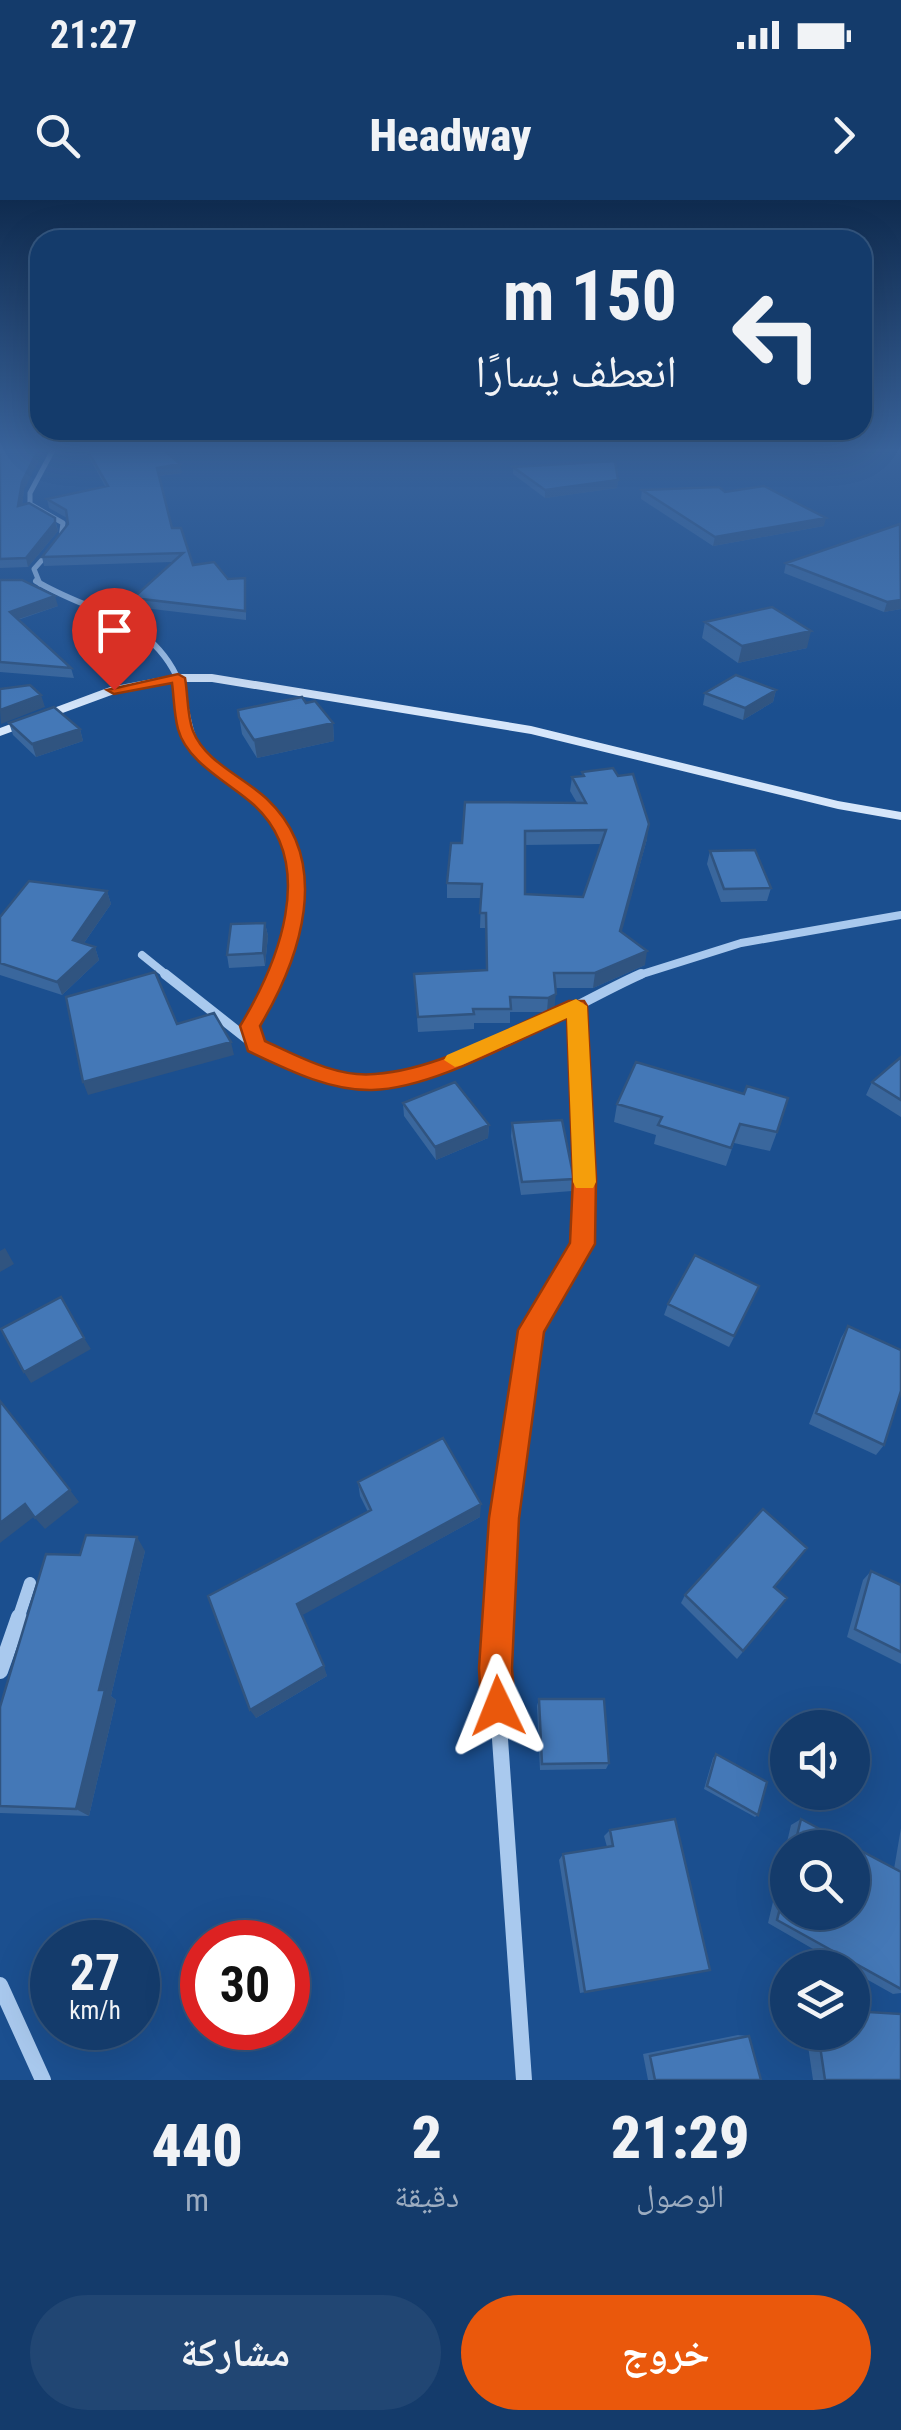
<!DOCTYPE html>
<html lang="ar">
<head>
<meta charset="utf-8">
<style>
  :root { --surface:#143b6b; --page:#214673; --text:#f1f3f6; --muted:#9dadc1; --line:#33557e; --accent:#ea580c }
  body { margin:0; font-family:"Roboto Condensed","Noto Naskh Arabic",sans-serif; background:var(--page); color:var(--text); direction:rtl; height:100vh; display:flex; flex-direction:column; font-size:38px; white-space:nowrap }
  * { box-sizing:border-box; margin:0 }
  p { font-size:32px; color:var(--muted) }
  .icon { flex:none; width:55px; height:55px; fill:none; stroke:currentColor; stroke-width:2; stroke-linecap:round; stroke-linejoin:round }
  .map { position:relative; height:1880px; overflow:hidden; direction:ltr }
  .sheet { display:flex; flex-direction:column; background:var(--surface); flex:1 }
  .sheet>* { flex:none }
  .top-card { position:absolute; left:30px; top:30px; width:842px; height:210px; border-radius:30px; box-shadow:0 10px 40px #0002,0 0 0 2px var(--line); direction:rtl; background:#143b6b; color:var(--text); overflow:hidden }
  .buttons { position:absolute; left:770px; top:1510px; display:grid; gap:20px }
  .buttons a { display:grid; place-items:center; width:100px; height:100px; border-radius:50%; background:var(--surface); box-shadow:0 10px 40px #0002,0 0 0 2px var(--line); font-size:50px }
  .speed { position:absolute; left:30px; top:1720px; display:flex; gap:20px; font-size:50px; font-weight:700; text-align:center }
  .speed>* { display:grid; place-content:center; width:130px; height:130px; border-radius:50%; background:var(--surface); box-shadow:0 10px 40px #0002,0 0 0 2px var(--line); line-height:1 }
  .speed small { font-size:25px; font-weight:400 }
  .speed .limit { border:15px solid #d22; background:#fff; color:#111 }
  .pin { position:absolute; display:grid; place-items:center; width:85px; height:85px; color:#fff; margin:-102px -42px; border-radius:50% 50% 50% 0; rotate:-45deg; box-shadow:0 0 10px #0007 }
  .pin .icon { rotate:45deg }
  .me { position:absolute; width:110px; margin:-55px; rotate:358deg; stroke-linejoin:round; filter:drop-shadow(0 0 8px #0008) }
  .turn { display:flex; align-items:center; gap:35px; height:210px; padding:0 30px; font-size:45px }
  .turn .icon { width:130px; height:130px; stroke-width:2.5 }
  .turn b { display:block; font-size:70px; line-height:85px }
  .eta { display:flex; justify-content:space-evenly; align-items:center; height:170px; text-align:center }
  .eta b { font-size:60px; font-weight:800; line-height:70px }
  .primary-button { display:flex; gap:20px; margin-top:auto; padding:20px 30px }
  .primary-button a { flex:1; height:115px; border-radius:60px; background:var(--accent); color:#fff; font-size:40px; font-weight:800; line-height:115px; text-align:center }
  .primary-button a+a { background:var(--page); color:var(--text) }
  .status { display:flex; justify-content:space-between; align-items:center; height:70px; padding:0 50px; background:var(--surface); direction:ltr }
  .status svg { height:28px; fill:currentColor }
  header { display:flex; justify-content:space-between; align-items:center; height:130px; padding:0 30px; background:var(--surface); font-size:45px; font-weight:800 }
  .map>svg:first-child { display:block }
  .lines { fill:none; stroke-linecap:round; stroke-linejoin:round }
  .minor-far5 { stroke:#a9c9ee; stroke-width:5 }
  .minor-far4 { stroke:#a9c9ee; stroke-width:6 }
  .minor-far3 { stroke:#a9c9ee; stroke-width:8 }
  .minor-far2 { stroke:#a9c9ee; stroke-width:10 }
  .minor-far1 { stroke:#a9c9ee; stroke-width:12 }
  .minor { stroke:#a9c9ee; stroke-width:16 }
  .secondary { fill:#d6e6fa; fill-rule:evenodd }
  .wall { fill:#3a679d; fill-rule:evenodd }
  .shaded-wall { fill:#305480 }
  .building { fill:#4478b7; stroke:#305480; stroke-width:2.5; fill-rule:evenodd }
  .route { fill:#ea580c; stroke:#983908; stroke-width:2.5 }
  .slow { fill:#f59e0b }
</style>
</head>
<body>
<div class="status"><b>21:27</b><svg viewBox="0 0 49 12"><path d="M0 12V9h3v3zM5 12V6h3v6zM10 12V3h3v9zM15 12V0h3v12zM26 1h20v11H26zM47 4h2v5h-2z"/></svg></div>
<header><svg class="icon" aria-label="forward" viewBox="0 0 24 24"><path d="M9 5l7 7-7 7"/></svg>Headway<svg class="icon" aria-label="search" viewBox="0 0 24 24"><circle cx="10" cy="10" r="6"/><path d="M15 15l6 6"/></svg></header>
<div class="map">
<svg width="901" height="1880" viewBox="0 0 901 1880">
  <rect width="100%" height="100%" fill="#1b4f8f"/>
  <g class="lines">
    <path class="minor-far5" d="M 54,248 L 30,293 L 30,304 L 63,323 L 61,338
      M 40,384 L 34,369 L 50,351"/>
    <path class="minor-far4" d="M 36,381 C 87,412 147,416 176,475 C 190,503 183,531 205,556"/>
    <path class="minor-far3" d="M 203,553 C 220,572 244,584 262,603 C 308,653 299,717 276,776
      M 142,755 L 168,776
      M 636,776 L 741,743 L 901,715"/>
    <path class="minor-far2" d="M 165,774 L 255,845
      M 277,774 L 250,827 L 256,846 C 288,861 321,877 357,882 C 439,892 566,807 641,774
      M 575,1058 C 599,1018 579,860 576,806"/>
    <path class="minor-far1" d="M 18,1419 L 30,1383
      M 498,1419 L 504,1318 L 531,1130 L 576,1056"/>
    <path class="minor" d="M 498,1417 L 495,1468 L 524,1880
      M 0,1471 L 19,1417
      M 0,1785 L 43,1880"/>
    <path class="secondary" d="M 178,474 L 212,474 L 531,526 L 838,601 L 901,612 L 901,620 L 838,609 L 531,534 L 212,482 L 178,482 L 117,493 L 0,536 L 0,528 L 110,487 Z"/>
  </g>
  <path class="wall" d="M 0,248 L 24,290 L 22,305 L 55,318 L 58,331 L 28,367 L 0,368 Z
    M 84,248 L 162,248 L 182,273 L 159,276 L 172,328 L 193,365 L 246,387 L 246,420 L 135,407 L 133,398 L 172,362 L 44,366 L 42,357 L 68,324 L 67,318 L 49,308 L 47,299 L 105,286 Z
    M 513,267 L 618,280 L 617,288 L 545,298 L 513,274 Z
    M 642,290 L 725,292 L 824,326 L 713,346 L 641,299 Z
    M 901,324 L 901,409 L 884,412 L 784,373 L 786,363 Z
    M 0,380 L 58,406 L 18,420 L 71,468 L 74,478 L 0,472 Z
    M 705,422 L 807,448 L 738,463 L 702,438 Z
    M 776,490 L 773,502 L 743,520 L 703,505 L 705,493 Z
    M 306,503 L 333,523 L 334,541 L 257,558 L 242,534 L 238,510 Z
    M 9,523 L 80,529 L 83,541 L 36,557 L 13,535 Z
    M 582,572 L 647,639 L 621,732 L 645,765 L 593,788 L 555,788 L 554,808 L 547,812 L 510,812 L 510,823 L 474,823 L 474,829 L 418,832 L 414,774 L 486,770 L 486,728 L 480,728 L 481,698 L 447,698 L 447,683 L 462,643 L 577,603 L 570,591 L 572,577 L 582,576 ZM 601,644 L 583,697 L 525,694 L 525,645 Z
    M 710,651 L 771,688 L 767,701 L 721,702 L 707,664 Z
    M 107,691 L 111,704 L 84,743 L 95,747 L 99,760 L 62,795 L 0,775 L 0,717 Z
    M 265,723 L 268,736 L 265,766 L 229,768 L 227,755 Z
    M 901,857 L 901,917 L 866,895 L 872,882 Z
    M 636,862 L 777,932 L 770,951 L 734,943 L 726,966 L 654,944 L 656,935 L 614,922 L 617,904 Z
    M 403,903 L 489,925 L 488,938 L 436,960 L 404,916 Z
    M 512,923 L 574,979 L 572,991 L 521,995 L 511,936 Z
    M 754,1098 L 729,1147 L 664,1115 L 668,1104 Z
    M 848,1126 L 884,1245 L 876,1255 L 809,1224 L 841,1138 Z
    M 358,1282 L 480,1317 L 301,1415 L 327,1476 L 256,1518 L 208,1396 L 368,1312 L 360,1296 Z
    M 807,1348 L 774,1387 L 787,1398 L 737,1459 L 681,1403 L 685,1395 Z
    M 145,1351 L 111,1496 L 116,1500 L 89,1616 L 0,1613 L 0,1507 L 80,1355 Z
    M 871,1371 L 901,1385 L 901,1464 L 847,1437 L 863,1380 Z
    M 539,1499 L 609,1563 L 606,1569 L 540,1570 L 537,1506 Z
    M 716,1554 L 758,1615 L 755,1617 L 704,1589 L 713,1558 Z
    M 801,1619 L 894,1669 L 901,1628 L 901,1793 L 893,1794 L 852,1771 L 852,1768 L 846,1768 L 768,1723 L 791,1625 ZM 788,1648 L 852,1648 L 788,1712 Z
    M 610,1630 L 710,1770 L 580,1793 L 559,1660 L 563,1654 L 607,1647 L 604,1636 Z
    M 806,1832 L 852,1832 L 901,1880 L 813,1880 Z
    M 738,1835 L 749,1836 L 761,1880 L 648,1880 L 643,1854 Z"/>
  <path class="shaded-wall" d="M 39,248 L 45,248 L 24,290 L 21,314 L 18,306 L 22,282 Z
    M 180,264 L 182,273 L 158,276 L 157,268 Z
    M 618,280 L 617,288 L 545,298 L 545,290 Z
    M 826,318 L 824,326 L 713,346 L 715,337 Z
    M 55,322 L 58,331 L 28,367 L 26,358 Z
    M 55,396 L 58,406 L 13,421 L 10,412 Z
    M 901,400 L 901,409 L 884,412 L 887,402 Z
    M 811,431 L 807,448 L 738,463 L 742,446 Z
    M 776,490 L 773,502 L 743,520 L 745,508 Z
    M 41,495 L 45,507 L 1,524 L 0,510 Z
    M 333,523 L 334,541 L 257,558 L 254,540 Z
    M 80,529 L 83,541 L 36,557 L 32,544 Z
    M 649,624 L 647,639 L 618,746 L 620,731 Z
    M 107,691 L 111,704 L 77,753 L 73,740 Z
    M 265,723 L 268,736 L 265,766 L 263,753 Z
    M 95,747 L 99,760 L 62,795 L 57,782 Z
    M 647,751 L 645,765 L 593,788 L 595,773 Z
    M 556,794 L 554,808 L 547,812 L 548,798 Z
    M 231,842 L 234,855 L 88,895 L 83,882 Z
    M 489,925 L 488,938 L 436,960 L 435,947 Z
    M 5,1048 L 14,1064 L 0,1072 L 0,1051 Z
    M 84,1138 L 91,1149 L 31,1183 L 24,1172 Z
    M 70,1290 L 79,1302 L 45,1329 L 35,1318 Z
    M 25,1304 L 35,1316 L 0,1343 L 0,1323 Z
    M 481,1304 L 480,1317 L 301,1416 L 297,1404 Z
    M 137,1337 L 145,1351 L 111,1496 L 116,1500 L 89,1616 L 76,1609 L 99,1490 Z
    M 324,1466 L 327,1476 L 256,1518 L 250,1510 Z"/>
  <path class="building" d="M 0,248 L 39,248 L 22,282 L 18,306 L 29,303 L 55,318 L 55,322 L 26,358 L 0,359 Z
    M 86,248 L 162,248 L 180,264 L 157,268 L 172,328 L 181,328 L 193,365 L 214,362 L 228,379 L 245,378 L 245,411 L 133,398 L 183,353 L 42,357 L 68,324 L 66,310 L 47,299 L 108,286 Z
    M 615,261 L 618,280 L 545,290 L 513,267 Z
    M 764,286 L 826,318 L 715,337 L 642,290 L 719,287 L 725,292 Z
    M 900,324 L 901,400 L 887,402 L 786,363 Z
    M 0,380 L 22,380 L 55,396 L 10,412 L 71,468 L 0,462 Z
    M 772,407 L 811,431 L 742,446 L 705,422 Z
    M 736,475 L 776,490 L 745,508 L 705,493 Z
    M 30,485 L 41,495 L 0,510 L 0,489 Z
    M 302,497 L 306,503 L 315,501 L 333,523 L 254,540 L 239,517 L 238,510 Z
    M 54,507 L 80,529 L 32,544 L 9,523 Z
    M 613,568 L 618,576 L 633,574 L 649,624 L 620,731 L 647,751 L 595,773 L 554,773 L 556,794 L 548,798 L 510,797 L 511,809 L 473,809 L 474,814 L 418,817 L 414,774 L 487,770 L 486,713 L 480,713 L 482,684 L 447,683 L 451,643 L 462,643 L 465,602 L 586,603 L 572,577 L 584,576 L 582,572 ZM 606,630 L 583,697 L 525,694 L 525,631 Z
    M 755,650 L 771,688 L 724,689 L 710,651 Z
    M 29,681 L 107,691 L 73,740 L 95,747 L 57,782 L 0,763 L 0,717 Z
    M 265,723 L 263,753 L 227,755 L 231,724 Z
    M 155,772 L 177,824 L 214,813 L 231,842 L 83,882 L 66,797 Z
    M 901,857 L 901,900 L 872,882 Z
    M 636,862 L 744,894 L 747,886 L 788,898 L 777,932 L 740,924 L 731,948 L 658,925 L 662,917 L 617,904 Z
    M 455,882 L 489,925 L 435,947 L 403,903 Z
    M 562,920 L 574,979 L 522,982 L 512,923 Z
    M 695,1055 L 759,1086 L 734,1136 L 668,1104 Z
    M 61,1097 L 84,1138 L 24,1172 L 1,1129 Z
    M 848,1126 L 901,1150 L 901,1191 L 884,1245 L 816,1213 Z
    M 0,1201 L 70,1290 L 35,1318 L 25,1304 L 0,1323 Z
    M 443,1238 L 481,1304 L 297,1404 L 324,1466 L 250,1510 L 208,1396 L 371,1310 L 358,1282 Z
    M 763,1309 L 807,1348 L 774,1387 L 787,1398 L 743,1451 L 685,1395 Z
    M 86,1335 L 137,1337 L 99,1490 L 105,1490 L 76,1609 L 0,1606 L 0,1507 L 46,1354 L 80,1355 Z
    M 871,1371 L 901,1385 L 901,1452 L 855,1429 Z
    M 539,1499 L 604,1499 L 609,1563 L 542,1564 Z
    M 716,1554 L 767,1582 L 758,1615 L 707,1586 Z
    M 675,1619 L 710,1770 L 585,1792 L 563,1654 L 613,1646 L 610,1630 Z
    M 801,1619 L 901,1672 L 901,1789 L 777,1720 L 788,1677 L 788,1712 L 852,1712 L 852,1648 L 794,1648 Z
    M 852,1811 L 901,1814 L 901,1880 L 825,1880 L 818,1832 L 852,1832 Z
    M 749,1836 L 761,1880 L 655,1880 L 650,1856 Z"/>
  <linearGradient id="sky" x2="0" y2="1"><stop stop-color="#0f2b4f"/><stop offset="0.49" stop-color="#39639b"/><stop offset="1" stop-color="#39639b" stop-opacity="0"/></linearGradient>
  <rect width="901" height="511" fill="url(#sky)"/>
  <path class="route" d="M 178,474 L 185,478 C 188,494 187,516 193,531 C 205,562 244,577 267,599 C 334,662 300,759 260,826 L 265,841 C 298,856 337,878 375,874 C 442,869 508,828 569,801 L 584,801 L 587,806 L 596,978 L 595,1044 L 544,1132 L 519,1318 L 512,1468 L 515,1506 L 510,1518 L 498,1523 L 486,1518 L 481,1506 L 479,1468 L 489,1318 L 518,1130 L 570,1043 L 573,978 L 567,818 C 513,842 431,889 372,890 C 329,891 286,869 248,851 L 240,826 C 277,765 319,665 254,605 C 230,583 187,563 178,529 C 174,515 174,498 172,483 L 114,494 L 107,490 Z"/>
  <path class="slow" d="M 576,799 L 587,806 L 596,982 L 593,988 L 576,988 L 573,982 L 567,818 L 462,865 L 455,867 L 444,860 L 447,855 Z"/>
</svg>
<div class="buttons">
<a><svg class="icon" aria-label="sound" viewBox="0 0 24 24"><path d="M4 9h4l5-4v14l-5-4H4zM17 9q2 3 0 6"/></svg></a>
<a><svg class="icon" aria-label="search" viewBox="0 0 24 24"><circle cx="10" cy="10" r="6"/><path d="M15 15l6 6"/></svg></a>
<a><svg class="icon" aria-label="layers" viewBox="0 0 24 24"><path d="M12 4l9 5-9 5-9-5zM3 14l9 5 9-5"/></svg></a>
</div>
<div class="speed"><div>27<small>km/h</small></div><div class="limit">30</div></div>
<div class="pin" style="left:114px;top:490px;background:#d93025"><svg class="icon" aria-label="arrive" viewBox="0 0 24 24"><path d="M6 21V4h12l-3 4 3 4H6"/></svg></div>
<svg class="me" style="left:498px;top:1506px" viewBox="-20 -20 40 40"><path d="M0-17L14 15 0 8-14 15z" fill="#ea580c" stroke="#fff" stroke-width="4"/></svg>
<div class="top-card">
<div class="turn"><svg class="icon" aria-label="left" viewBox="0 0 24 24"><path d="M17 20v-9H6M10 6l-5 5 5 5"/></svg><div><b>150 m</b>انعطف يسارًا</div></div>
</div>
</div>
<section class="sheet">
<div class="eta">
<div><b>21:29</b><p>الوصول</p></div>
<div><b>2</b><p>دقيقة</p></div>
<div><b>440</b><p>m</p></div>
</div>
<div class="primary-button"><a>خروج</a><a>مشاركة</a></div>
</section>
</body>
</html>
